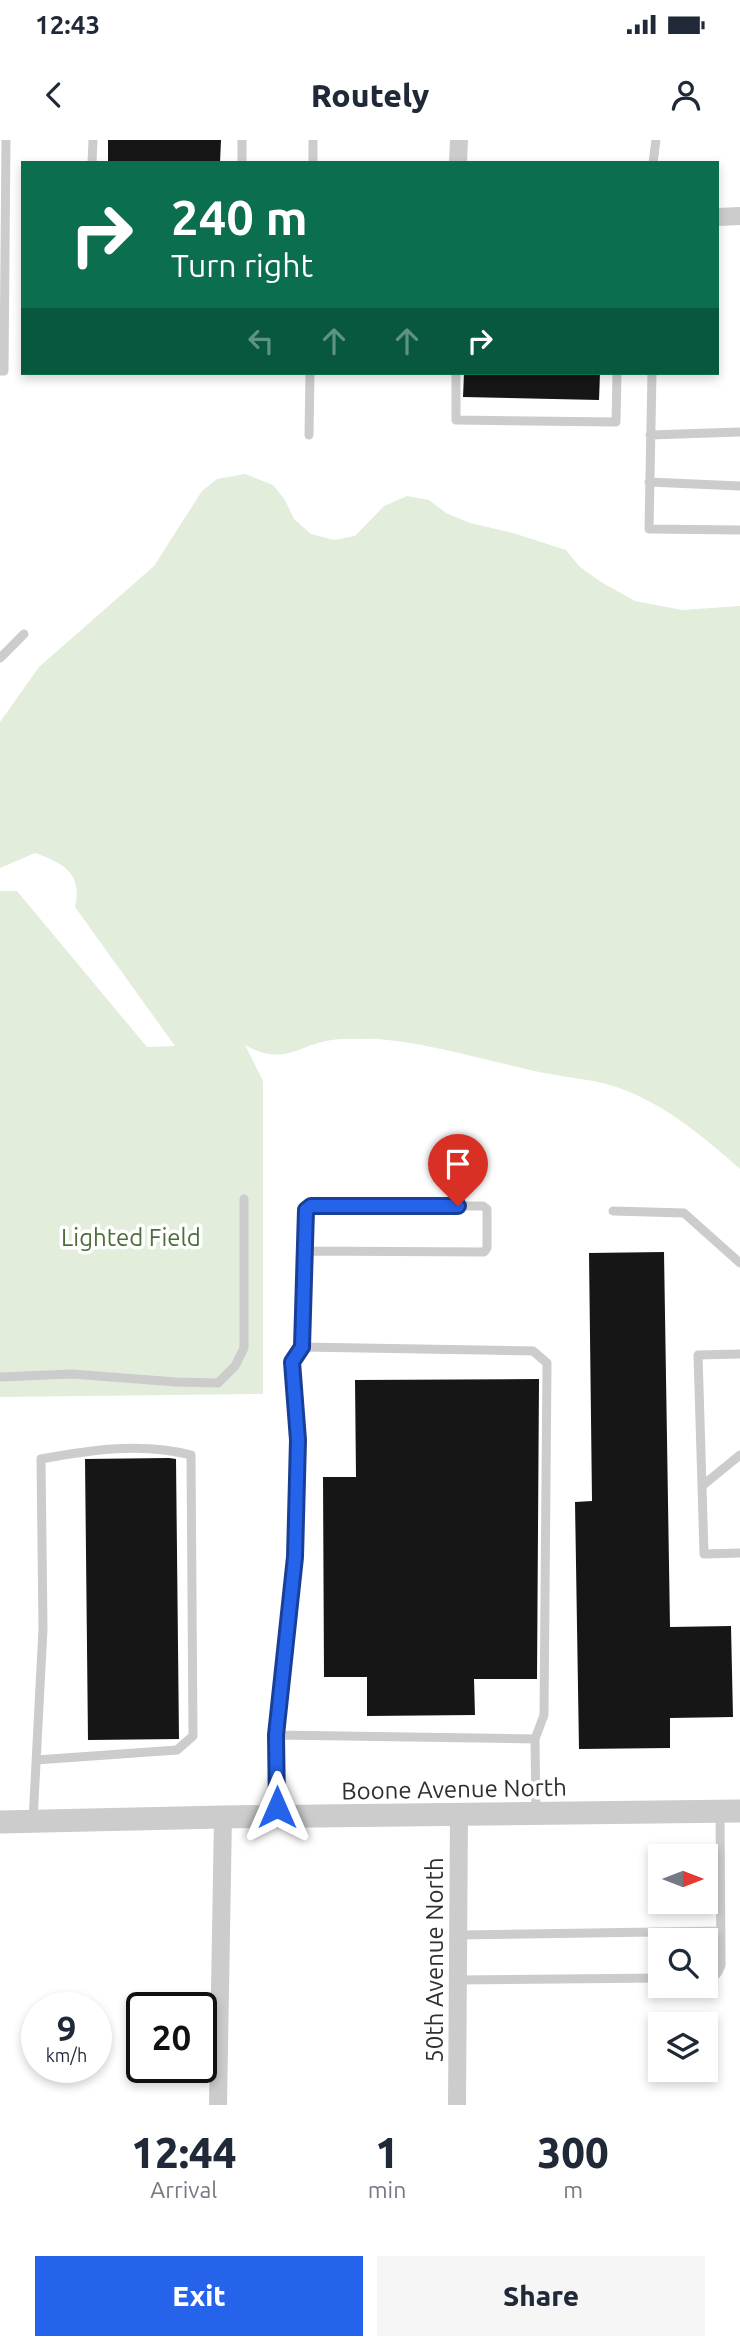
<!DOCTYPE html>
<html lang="en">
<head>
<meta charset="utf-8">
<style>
  :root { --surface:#fff; --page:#f6f6f7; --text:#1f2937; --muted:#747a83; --accent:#2563eb }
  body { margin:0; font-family:Ubuntu,sans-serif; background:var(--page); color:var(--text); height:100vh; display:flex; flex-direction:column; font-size:26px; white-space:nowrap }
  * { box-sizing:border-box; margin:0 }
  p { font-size:23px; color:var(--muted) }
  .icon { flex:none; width:38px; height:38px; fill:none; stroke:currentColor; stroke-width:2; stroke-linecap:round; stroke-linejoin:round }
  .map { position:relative; height:1965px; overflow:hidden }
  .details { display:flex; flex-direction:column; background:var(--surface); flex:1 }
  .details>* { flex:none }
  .hud { position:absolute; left:21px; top:21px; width:698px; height:214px; border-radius:0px; box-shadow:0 4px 10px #0003; background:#0b6e4f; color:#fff; overflow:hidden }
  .needle { width:46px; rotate:90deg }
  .buttons { position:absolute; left:648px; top:1704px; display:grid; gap:14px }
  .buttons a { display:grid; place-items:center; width:70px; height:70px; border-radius:0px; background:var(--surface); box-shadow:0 4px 10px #0003; font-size:35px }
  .speed { position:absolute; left:21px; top:1852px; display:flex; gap:14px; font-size:35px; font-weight:700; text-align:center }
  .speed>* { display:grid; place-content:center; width:91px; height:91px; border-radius:50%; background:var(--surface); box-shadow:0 4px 10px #0003; line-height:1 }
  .speed small { font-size:18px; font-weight:400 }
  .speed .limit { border:4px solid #111; border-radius:10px; background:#fff; color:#111 }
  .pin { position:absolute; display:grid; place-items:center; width:60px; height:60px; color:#fff; margin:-72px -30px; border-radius:50% 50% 50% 0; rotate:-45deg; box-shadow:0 0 7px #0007 }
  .pin .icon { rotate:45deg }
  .me { position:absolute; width:77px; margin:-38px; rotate:0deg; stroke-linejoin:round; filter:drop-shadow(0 0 5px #0008) }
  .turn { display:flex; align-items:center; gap:24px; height:147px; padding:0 35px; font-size:32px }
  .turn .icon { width:91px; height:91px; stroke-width:2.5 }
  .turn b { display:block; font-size:49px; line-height:60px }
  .lanes { display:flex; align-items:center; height:66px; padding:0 35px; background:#0003; justify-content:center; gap:35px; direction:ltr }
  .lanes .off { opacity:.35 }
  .eta { display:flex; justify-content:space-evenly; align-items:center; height:119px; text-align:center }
  .eta b { font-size:42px; font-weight:800; line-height:49px }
  .cta { display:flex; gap:14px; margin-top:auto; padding:14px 35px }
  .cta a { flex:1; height:80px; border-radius:0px; background:var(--accent); color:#fff; font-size:28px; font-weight:800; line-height:80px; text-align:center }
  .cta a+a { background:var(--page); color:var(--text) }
  .status { display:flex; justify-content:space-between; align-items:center; height:49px; padding:0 35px; background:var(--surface); direction:ltr }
  .status svg { height:19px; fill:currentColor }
  header { display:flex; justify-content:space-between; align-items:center; height:91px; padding:0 35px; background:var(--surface); font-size:32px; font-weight:800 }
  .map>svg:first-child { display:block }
  .green { fill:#e3eddb }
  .building { fill:#161616 }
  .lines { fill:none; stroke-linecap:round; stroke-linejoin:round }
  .service { stroke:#ccc; stroke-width:9 }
  .minor { stroke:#ccc; stroke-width:18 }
  .tertiary { stroke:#ccc; stroke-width:23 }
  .route-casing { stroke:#184099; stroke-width:18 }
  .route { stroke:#2563eb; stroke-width:12 }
  .labels { text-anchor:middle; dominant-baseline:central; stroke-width:7; stroke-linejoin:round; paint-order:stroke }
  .park-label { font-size:24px; fill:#4d6e39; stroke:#fff }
  .street-label { font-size:24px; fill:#2f2f2f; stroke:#fff }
</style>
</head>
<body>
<div class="status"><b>12:43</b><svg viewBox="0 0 49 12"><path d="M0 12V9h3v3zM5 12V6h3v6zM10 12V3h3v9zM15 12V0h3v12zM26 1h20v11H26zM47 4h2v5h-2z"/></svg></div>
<header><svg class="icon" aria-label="back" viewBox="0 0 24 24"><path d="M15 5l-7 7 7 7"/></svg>Routely<svg class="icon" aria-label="person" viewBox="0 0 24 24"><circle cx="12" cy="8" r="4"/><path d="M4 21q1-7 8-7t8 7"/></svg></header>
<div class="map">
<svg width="740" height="1965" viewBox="0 0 740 1965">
  <rect width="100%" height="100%" fill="#fff"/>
  <path class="green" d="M 245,334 L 273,345 L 285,360 L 294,379 L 311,394 L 334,400 L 355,396 L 384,366 L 407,356 L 429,360 L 446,373 L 470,383 L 513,393 L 566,410 L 580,427 L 601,442 L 635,461 L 682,470 L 740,466 L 740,1029 C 705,998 667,966 622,949 C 597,939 566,938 539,932 C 489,921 439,906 388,900 C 375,898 360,899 346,899 C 302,898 289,930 245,905 L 263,941 L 263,1254 L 0,1257 L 0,751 L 17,751 L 147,907 L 175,906 L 75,767 C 83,733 63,723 35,713 L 0,728 L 0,582 L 39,527 L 154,426 L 202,351 L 217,339 Z"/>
  <path class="building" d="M 108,0 L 221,0 L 220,23 L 108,23 Z
    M 464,233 L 600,233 L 599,260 L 463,257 Z
    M 664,1112 L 670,1487 L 731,1486 L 733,1577 L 670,1578 L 670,1608 L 579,1609 L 575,1362 L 592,1361 L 589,1113 Z
    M 539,1239 L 537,1539 L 474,1539 L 475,1575 L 367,1576 L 367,1537 L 324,1537 L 323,1337 L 356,1337 L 355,1240 Z
    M 169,1318 L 176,1319 L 179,1599 L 88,1600 L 85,1319 Z"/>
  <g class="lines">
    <path class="service" d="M 92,23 L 93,0
      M 242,23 L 242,0
      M 313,23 L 313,0
      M 653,23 L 656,0
      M 0,231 L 4,231 L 6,0
      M 456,233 L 456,280 L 616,282 L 617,233
      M 652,233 L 649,389 L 740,390
      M 309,295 L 310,233
      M 650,295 L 740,292
      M 649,342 L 740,346
      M 0,518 L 24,494
      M 613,1071 L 684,1073 L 740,1123
      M 302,1207 L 306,1070 L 311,1066 L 483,1066 L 487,1069 L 487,1108 L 484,1112 L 305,1111
      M 740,1214 L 698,1215 L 702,1346 L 740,1315
      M 0,1237 L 72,1234 L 176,1242 L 218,1243 L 235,1226 L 244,1208 L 244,1059
      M 702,1346 L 704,1414 L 740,1413
      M 276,1595 L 295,1417 L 298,1300 L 292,1222 L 302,1207 L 533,1211 L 547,1223 L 544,1575 L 535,1599
      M 277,1676 L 276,1595 L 535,1599 L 536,1673
      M 33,1681 L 43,1489 L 41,1319 C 90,1310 142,1302 191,1315 L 193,1596 L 177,1610 L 36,1620
      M 459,1795 L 721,1791
      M 705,1838 C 715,1838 718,1834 721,1825 L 720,1673
      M 458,1840 L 660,1838"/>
    <path class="minor" d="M 458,23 L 459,0
      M 718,77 L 740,76
      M 218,1965 L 223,1677
      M 457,1965 L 459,1675"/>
    <path class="tertiary" d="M 0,1682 L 223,1677 L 740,1671"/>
  </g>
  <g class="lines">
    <g class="route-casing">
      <path id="route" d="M 277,1667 L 276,1595 L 295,1417 L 298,1300 L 292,1222 L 302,1207 L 306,1070 L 311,1066 L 458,1066"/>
    </g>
    <use href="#route" class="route"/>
  </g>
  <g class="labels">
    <g class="park-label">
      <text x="131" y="1097">Lighted Field</text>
    </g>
    <g class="street-label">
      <text transform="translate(454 1649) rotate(-1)">Boone Avenue North</text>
      <text transform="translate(434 1820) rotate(-90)">50th Avenue North</text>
    </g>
  </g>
</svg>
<div class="buttons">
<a><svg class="needle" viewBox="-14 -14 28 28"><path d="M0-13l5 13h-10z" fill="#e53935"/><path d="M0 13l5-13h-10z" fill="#747a83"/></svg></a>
<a><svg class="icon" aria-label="search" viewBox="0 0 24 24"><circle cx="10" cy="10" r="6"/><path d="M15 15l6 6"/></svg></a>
<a><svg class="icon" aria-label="layers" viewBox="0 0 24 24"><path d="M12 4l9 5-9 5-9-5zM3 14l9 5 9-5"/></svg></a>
</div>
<div class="speed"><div>9<small>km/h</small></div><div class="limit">20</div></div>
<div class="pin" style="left:458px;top:1066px;background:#d93025"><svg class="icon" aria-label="arrive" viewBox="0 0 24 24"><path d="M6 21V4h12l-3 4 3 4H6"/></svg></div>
<svg class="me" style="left:277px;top:1667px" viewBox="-20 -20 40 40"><path d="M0-17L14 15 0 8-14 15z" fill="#2563eb" stroke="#fff" stroke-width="4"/></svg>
<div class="hud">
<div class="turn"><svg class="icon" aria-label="right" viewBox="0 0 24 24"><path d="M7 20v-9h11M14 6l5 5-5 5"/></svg><div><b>240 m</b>Turn right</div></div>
<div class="lanes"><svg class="icon off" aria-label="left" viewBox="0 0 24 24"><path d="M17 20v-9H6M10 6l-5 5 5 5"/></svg><svg class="icon off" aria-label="ahead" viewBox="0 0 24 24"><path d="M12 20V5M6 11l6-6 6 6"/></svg><svg class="icon off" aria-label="ahead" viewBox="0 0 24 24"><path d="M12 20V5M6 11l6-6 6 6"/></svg><svg class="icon" aria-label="right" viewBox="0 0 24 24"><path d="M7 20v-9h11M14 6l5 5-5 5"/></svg></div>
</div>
</div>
<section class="details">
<div class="eta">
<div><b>12:44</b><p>Arrival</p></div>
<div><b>1</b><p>min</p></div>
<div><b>300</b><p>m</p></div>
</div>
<div class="cta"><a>Exit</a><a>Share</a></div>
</section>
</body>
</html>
